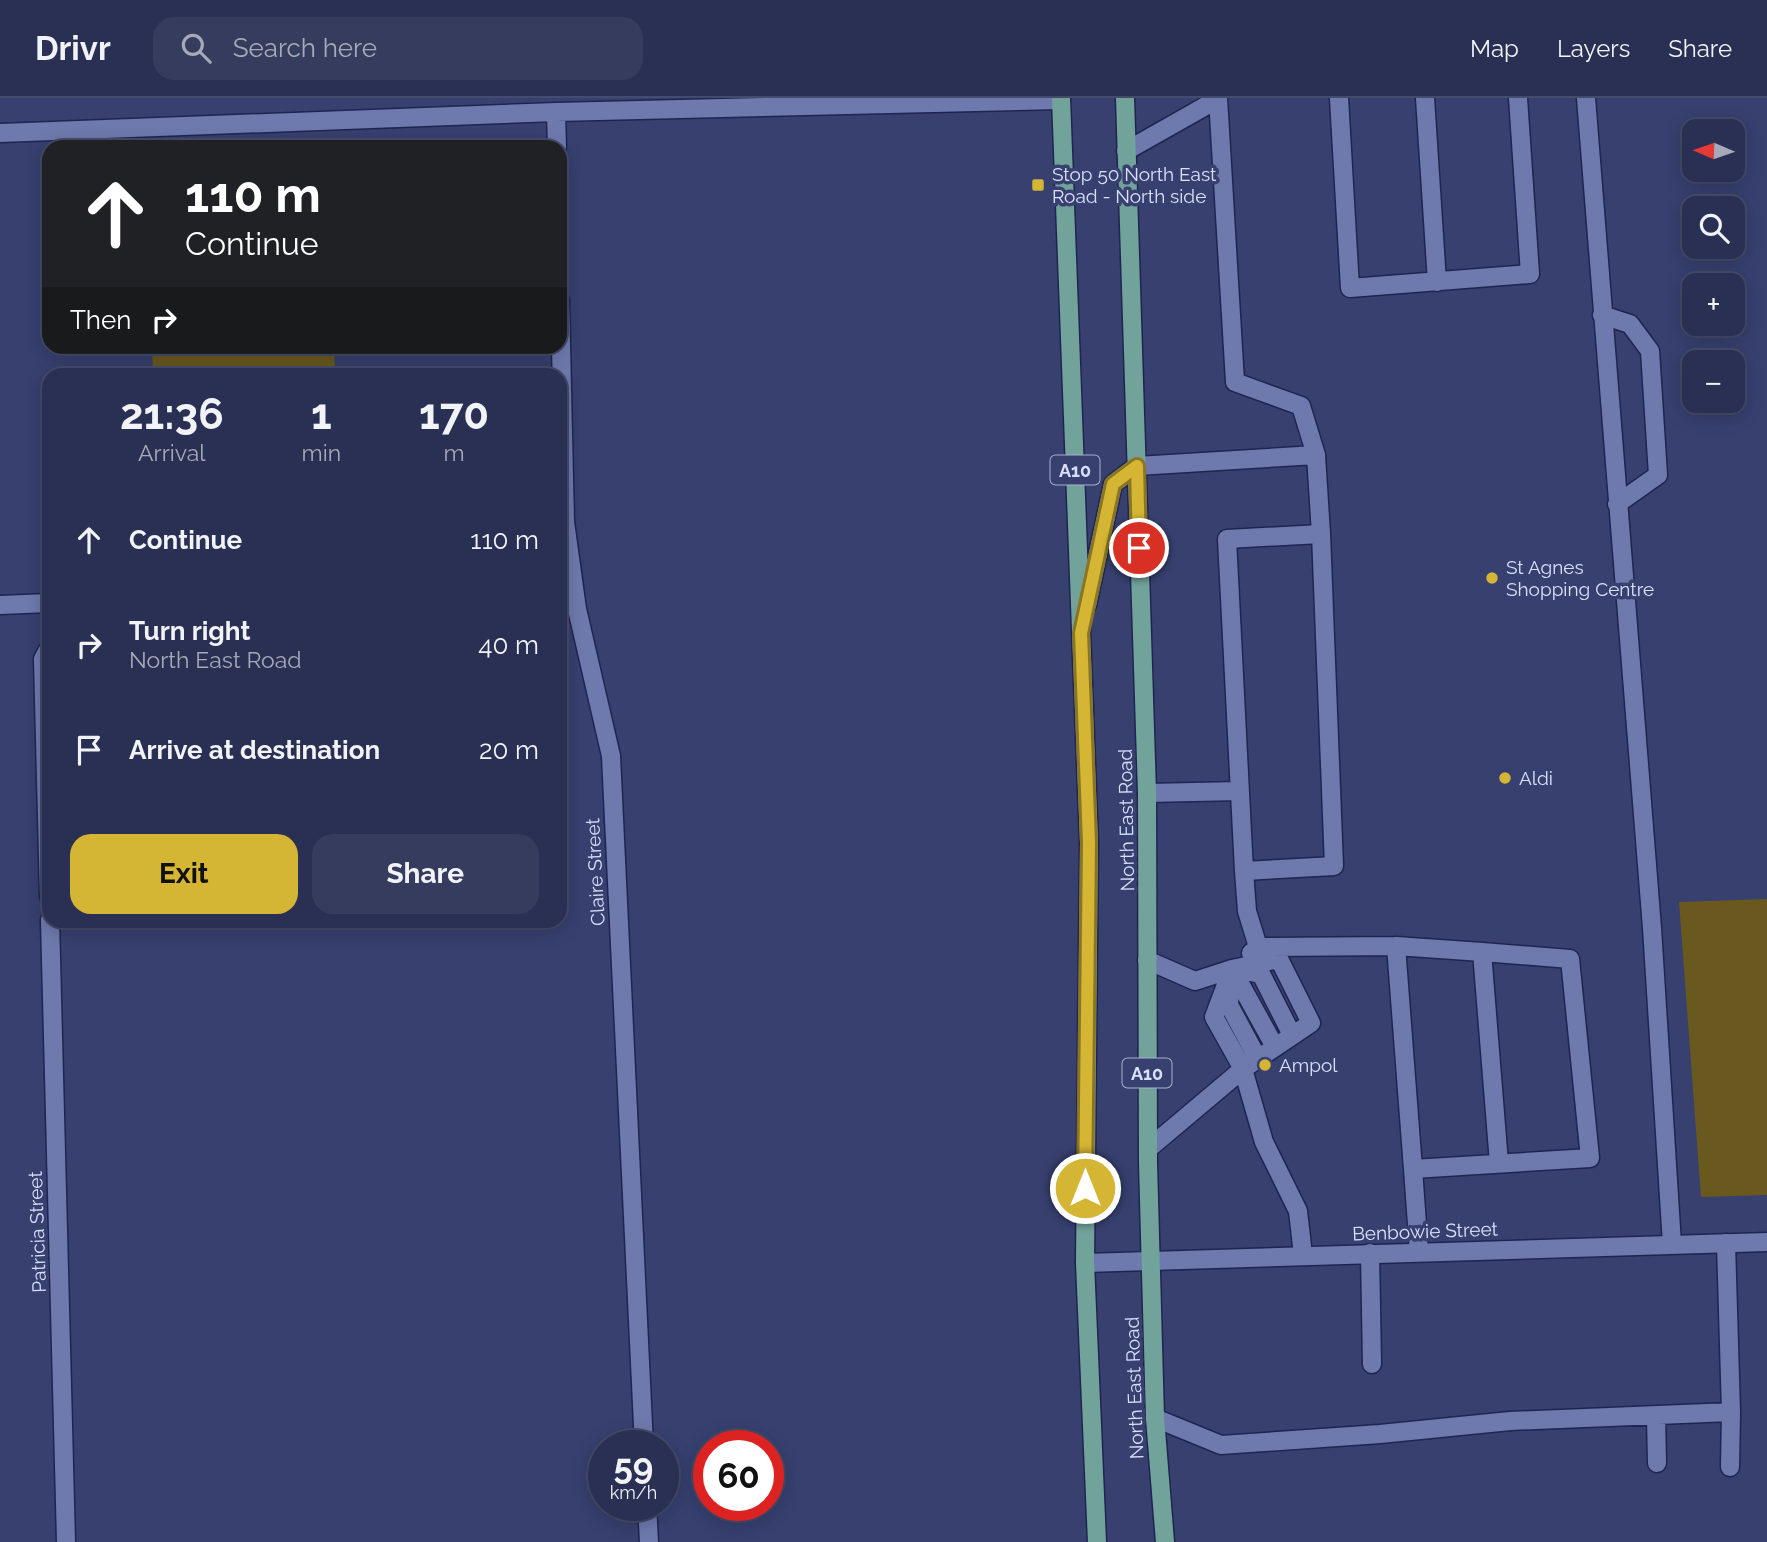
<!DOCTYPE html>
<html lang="en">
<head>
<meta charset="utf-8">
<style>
  :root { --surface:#293053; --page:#353c5d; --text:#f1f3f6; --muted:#a5a9b8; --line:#454b6a; --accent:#d5b534 }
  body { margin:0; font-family:Raleway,sans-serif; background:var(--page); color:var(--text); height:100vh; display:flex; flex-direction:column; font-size:26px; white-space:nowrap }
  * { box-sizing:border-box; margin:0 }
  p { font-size:23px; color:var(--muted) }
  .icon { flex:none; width:38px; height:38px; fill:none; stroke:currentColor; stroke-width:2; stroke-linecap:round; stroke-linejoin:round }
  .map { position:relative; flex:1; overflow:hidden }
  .side { position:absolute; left:42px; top:270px; width:525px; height:560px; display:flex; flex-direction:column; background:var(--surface); border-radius:21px; box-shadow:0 4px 18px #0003,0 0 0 2px var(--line) }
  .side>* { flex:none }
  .guide { position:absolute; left:42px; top:42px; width:525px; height:214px; border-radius:21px; box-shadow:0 4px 18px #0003,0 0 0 2px var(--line); background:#202124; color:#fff; overflow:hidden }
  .needle { width:46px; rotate:272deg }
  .buttons { position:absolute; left:1682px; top:21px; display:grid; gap:14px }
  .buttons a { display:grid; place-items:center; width:63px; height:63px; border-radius:14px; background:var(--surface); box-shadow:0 4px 18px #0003,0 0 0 2px var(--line); font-size:35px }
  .speed { position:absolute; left:588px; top:1332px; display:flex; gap:14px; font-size:35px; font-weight:700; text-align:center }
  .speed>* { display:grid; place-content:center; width:91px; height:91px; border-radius:50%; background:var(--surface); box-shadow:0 4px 18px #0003,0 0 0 2px var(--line); line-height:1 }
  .speed small { font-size:18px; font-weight:400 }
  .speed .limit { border:10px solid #d22; background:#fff; color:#111 }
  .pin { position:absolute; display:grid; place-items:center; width:60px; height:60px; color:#fff; margin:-30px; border:4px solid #fff; border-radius:50%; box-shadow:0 2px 7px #0007 }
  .me { position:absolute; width:77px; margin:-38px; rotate:0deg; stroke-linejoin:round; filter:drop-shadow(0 0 5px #0008) }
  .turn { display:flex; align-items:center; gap:24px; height:147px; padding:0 28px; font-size:32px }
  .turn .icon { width:91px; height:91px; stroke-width:2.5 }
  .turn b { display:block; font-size:49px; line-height:60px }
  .then { display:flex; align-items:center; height:66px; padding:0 28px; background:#0003; gap:14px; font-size:26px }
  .eta { display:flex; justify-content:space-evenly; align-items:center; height:119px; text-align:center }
  .eta b { font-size:42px; font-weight:700; line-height:49px }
  .action { display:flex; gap:14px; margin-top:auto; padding:14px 28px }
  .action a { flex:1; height:80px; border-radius:21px; background:var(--accent); color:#111; font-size:28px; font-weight:700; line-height:80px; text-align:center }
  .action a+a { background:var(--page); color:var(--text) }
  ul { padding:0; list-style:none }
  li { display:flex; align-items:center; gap:21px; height:105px; padding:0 28px }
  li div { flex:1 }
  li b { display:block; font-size:26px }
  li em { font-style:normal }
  header { display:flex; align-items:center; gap:42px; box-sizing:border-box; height:98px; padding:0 35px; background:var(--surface); border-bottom:2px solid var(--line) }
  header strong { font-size:33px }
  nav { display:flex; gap:38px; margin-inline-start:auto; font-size:24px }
  .search { width:490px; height:63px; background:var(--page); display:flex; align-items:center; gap:18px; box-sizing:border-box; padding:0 24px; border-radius:21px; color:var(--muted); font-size:26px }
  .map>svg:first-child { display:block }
  .green { fill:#69591f }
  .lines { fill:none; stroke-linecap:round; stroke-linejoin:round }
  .lane-casing { stroke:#1f2552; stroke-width:21 }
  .street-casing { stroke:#1f2552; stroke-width:21 }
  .primary-casing { stroke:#1f2552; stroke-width:21 }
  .lane { stroke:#6e7aad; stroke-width:18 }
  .street { stroke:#6e7aad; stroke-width:18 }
  .primary { stroke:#72a39a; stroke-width:18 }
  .route-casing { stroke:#8a7622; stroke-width:18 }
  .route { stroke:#d5b534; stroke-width:12 }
  .poi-dot { fill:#d5b534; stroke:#37406f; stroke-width:2.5 }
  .labels { text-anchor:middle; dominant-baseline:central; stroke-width:7; stroke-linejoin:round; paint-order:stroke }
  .shield { fill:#37406f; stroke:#a8b0d2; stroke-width:2 }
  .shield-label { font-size:18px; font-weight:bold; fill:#d8e0fc }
  .poi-label { font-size:19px; fill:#d8e0fc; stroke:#37406f; text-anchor:start }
  .street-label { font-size:19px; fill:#d8e0fc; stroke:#37406f }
</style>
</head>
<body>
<header>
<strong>Drivr</strong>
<div class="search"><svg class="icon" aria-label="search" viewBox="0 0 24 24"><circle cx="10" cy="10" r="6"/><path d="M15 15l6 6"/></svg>Search here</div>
<nav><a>Map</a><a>Layers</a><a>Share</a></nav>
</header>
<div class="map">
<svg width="1767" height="1444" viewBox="0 0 1767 1444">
  <rect width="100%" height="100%" fill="#37406f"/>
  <path class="green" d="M 152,249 L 334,249 L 335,276 L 153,276 Z
    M 1767,801 L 1767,1097 L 1701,1099 L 1679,804 Z"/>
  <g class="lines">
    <g class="lane-casing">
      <path id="lane" d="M 1218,0 L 1235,284 L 1301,308 L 1316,357
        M 1339,0 L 1350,190 L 1530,176 L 1518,0
        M 1425,0 L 1437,184
        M 1586,0 L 1652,830 L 1672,1146
        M 1126,53 L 1218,1
        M 1602,217 L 1630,226 L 1650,253 L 1658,377 L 1617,406
        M 1137,368 L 1316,357 L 1321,436
        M 1147,695 L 1240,693
        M 1244,773 L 1334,768 L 1321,436 L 1227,441 L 1244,773 L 1247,813 L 1258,849
        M 1251,855 L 1258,849 L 1396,848
        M 1147,862 L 1195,883 L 1232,871 L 1214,919 L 1243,971 L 1264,1044 L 1298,1113 L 1303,1157
        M 1232,871 L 1275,949
        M 1239,872 L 1261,876 L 1292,937
        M 1230,888 L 1229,907 L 1258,961
        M 1148,1051 L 1243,971 L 1311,925 L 1279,861 L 1232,871
        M 1413,1071 L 1396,848 L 1482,854
        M 1419,1154 L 1413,1071 L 1590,1060 L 1570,861 L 1482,854 L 1499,1065
        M 1370,1155 L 1372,1266
        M 1656,1317 L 1657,1365
        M 1155,1320 L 1221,1347 L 1380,1336 L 1510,1323 L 1731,1314 L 1726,1145
        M 1730,1369 L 1731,1314"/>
    </g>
    <g class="street-casing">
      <path id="street" d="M 556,14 L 557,49
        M 0,35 L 556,14 L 1061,2
        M 560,203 L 565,424 L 577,511 L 611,658 L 644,1348
        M 0,507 L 49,505
        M 49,550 L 43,561 L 49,798
        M 50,822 L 66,1444
        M 1085,1165 L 1767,1144
        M 647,1407 L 649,1444"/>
    </g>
    <g class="primary-casing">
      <path id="primary" d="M 1061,0 L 1089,745 L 1085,1165 L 1097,1444
        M 1125,0 L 1147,695 L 1148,1065 L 1155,1320 L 1165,1444
        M 1087,507 L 1113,386 L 1137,368"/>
    </g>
    <use href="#lane" class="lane"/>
    <use href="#street" class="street"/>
    <use href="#primary" class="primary"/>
  </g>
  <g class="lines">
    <g class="route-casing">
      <path id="route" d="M 1085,1090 L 1089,745 L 1081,535 L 1113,386 L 1137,368 L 1139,450"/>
    </g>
    <use href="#route" class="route"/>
  </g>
  <g class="poi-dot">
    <rect x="1031" y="80" width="14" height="14" rx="3.5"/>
    <circle cx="1492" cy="480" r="7"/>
    <circle cx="1505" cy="680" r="7"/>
    <circle cx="1265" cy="967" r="7"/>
  </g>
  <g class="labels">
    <g class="shield">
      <rect x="1050.5" y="357.5" width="49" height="29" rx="5"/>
      <rect x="1122.5" y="960.5" width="49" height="29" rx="5"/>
    </g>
    <g class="shield-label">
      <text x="1075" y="372">A10</text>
      <text x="1147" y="975">A10</text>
    </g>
    <g class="poi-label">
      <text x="1052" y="76">Stop 50 North East<tspan x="1052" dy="22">Road - North side</tspan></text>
      <text x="1506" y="469">St Agnes<tspan x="1506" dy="22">Shopping Centre</tspan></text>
      <text x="1519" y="680">Aldi</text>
      <text x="1279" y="967">Ampol</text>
    </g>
    <g class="street-label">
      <text transform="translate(1126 722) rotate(-91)">North East Road</text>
      <text transform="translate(595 774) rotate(-93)">Claire Street</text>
      <text transform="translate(1425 1133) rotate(-2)">Benbowie Street</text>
      <text transform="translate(37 1134) rotate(-92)">Patricia Street</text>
      <text transform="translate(1134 1290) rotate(-92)">North East Road</text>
    </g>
  </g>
</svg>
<div class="buttons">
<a><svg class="needle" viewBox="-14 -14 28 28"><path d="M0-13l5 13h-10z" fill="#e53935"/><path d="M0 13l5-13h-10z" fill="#a5a9b8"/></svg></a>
<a><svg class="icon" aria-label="search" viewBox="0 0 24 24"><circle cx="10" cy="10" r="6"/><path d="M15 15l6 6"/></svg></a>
<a>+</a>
<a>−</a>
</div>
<div class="speed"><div>59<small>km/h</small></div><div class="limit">60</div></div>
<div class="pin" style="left:1139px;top:450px;background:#d93025"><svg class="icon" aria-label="arrive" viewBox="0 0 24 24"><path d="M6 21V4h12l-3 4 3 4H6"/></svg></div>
<svg class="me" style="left:1085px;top:1090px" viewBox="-20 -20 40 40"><circle r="17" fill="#d5b534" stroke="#fff" stroke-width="3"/><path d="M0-11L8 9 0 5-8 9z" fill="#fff"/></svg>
<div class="guide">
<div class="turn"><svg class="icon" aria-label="ahead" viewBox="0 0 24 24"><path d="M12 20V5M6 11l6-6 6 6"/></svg><div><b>110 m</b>Continue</div></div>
<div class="then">Then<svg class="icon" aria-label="right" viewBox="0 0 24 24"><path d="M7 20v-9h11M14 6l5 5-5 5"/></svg></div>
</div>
<section class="side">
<div class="eta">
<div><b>21:36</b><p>Arrival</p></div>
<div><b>1</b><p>min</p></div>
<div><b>170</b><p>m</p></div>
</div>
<ul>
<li><svg class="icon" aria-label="ahead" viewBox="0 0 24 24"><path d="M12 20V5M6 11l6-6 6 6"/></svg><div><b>Continue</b></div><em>110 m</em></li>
<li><svg class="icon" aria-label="right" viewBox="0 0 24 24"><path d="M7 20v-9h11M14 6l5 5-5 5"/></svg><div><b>Turn right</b><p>North East Road</p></div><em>40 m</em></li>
<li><svg class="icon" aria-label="arrive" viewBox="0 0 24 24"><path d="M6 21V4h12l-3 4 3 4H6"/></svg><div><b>Arrive at destination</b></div><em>20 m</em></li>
</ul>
<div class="action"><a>Exit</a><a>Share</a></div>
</section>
</div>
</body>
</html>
